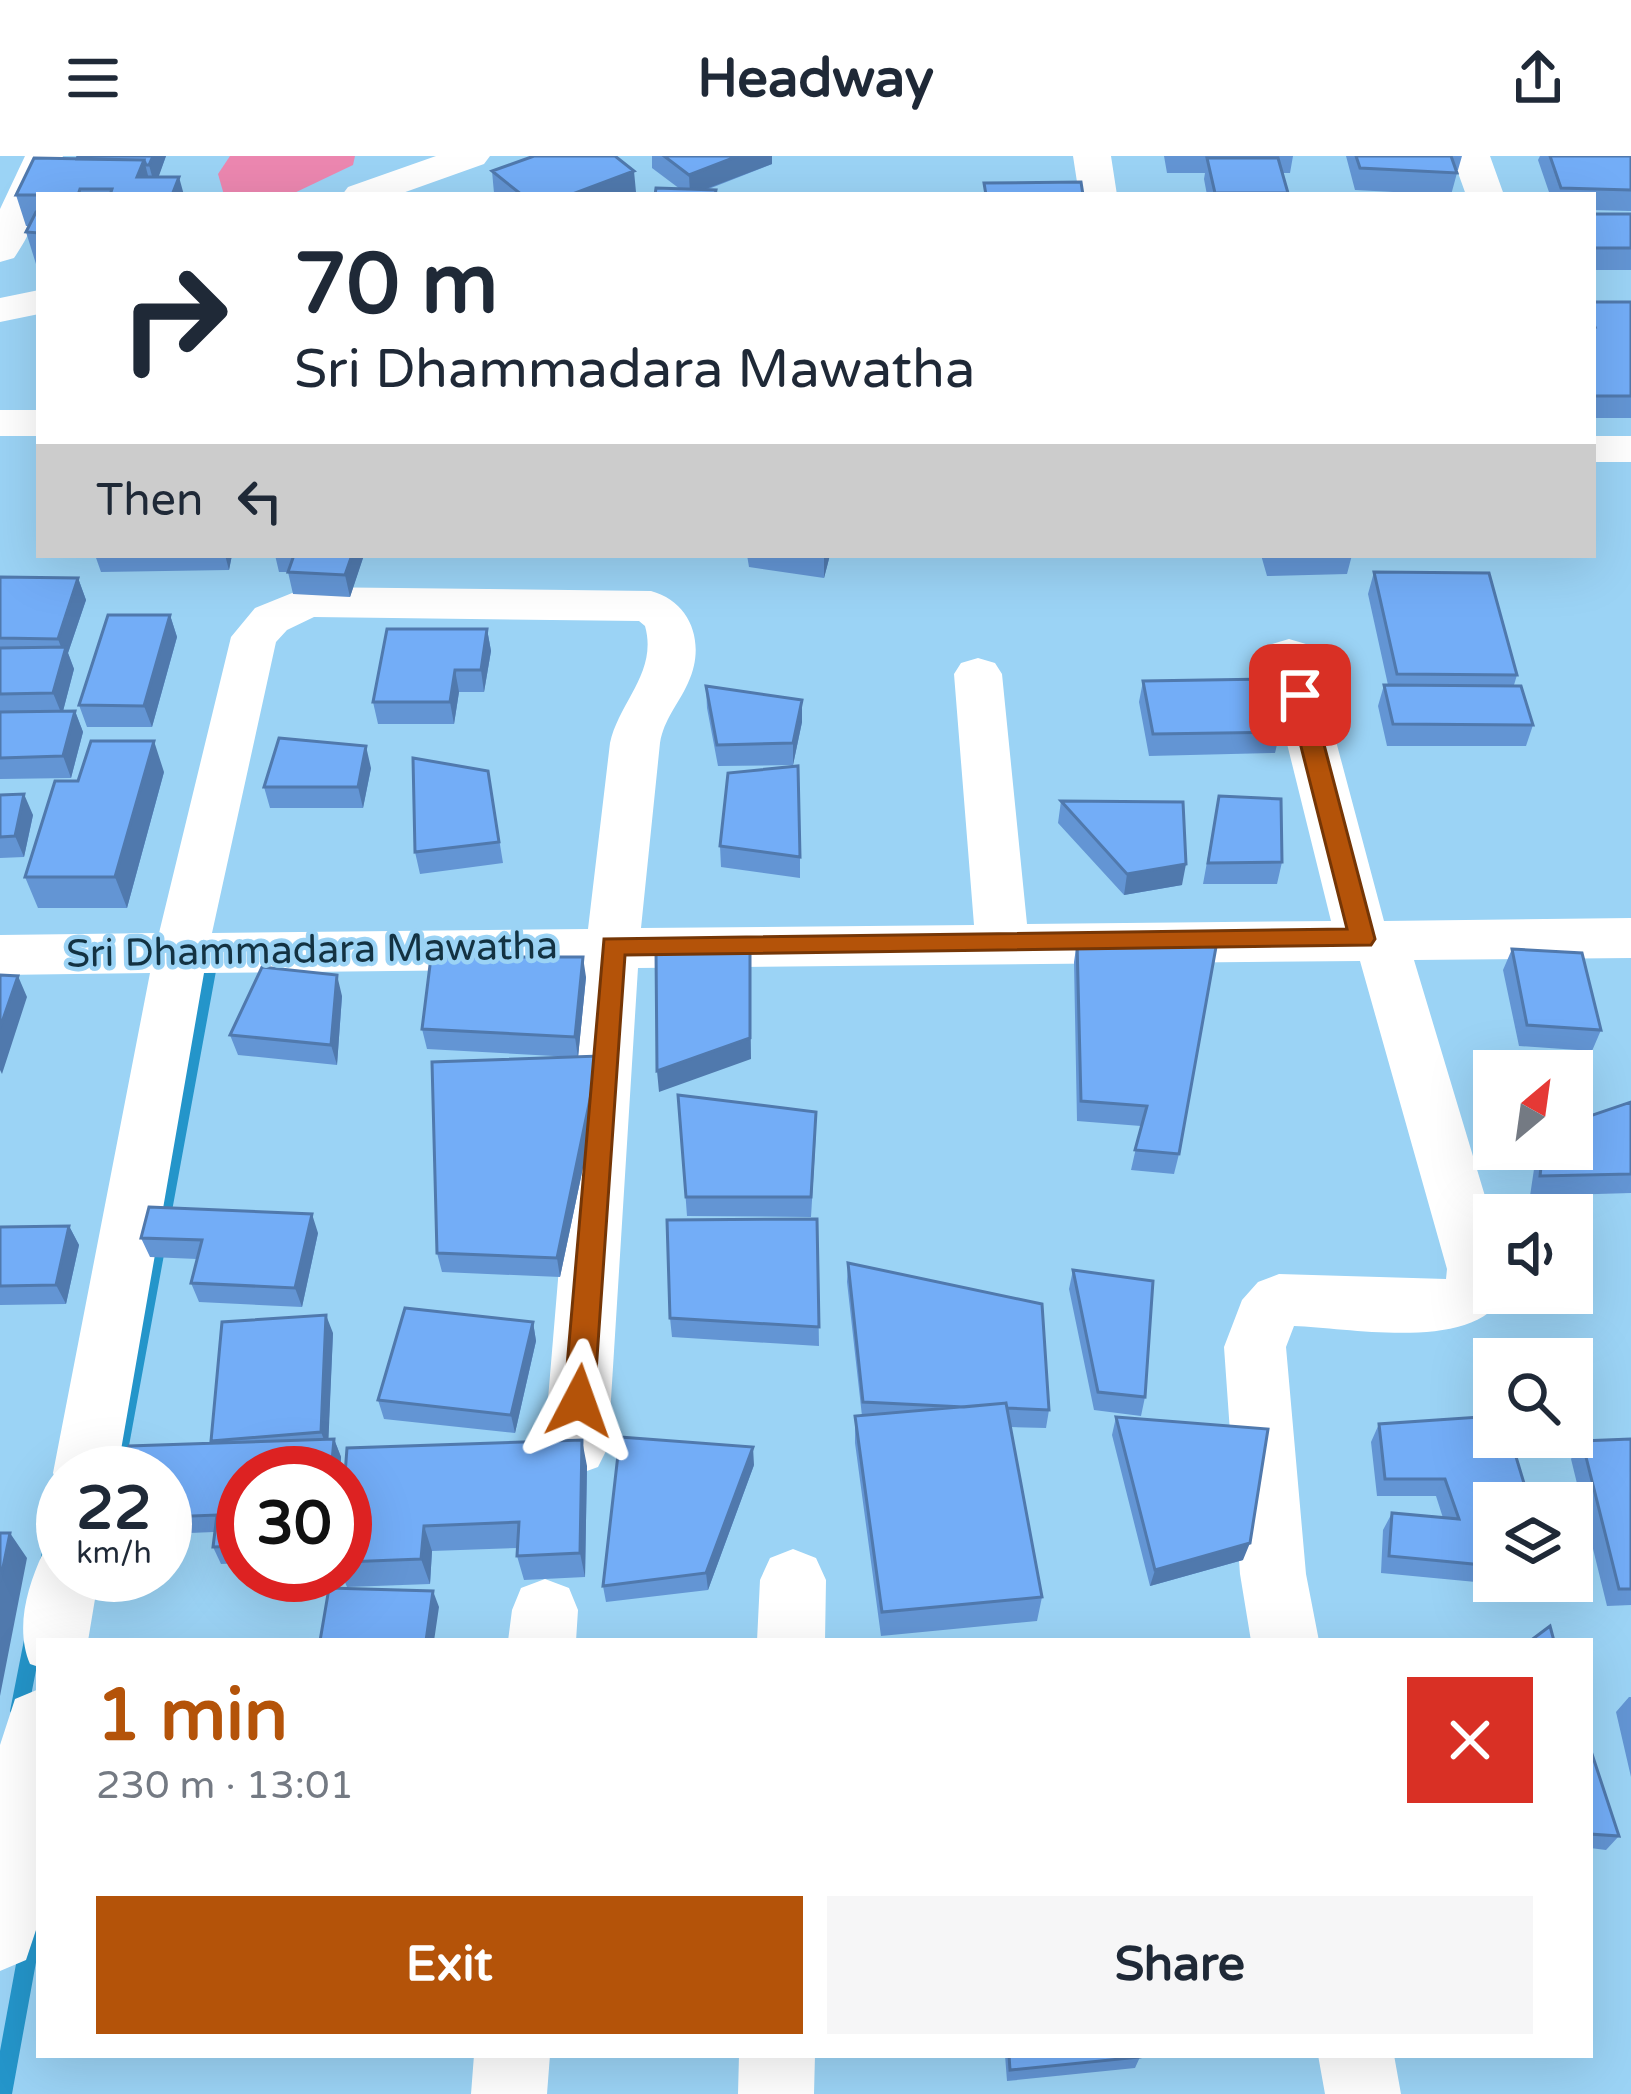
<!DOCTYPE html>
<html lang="en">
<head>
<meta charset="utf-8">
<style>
  :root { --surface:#fff; --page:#f6f6f7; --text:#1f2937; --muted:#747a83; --accent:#b45309 }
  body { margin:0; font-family:"Varela Round",sans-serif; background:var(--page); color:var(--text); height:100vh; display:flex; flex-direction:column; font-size:45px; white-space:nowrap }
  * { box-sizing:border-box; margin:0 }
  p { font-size:39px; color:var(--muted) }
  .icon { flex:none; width:66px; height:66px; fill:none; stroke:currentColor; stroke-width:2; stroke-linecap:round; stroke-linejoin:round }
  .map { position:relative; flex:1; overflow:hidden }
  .drawer { position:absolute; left:36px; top:1482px; width:1557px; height:420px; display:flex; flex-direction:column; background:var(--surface); border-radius:0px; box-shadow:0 12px 48px #0002 }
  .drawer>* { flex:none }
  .guide { position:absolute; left:36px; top:36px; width:1560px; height:366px; border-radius:0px; box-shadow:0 12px 48px #0002; background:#fff; color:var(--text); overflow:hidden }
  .needle { width:78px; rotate:29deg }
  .fabs { position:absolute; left:1473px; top:894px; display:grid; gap:24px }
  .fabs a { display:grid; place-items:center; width:120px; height:120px; border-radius:0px; background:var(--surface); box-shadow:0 12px 48px #0002; font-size:60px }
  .speed { position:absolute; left:36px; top:1290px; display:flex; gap:24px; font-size:60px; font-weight:700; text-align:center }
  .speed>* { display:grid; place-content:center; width:156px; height:156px; border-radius:50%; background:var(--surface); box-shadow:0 12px 48px #0002; line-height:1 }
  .speed small { font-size:30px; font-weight:400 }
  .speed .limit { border:18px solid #d22; background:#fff; color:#111 }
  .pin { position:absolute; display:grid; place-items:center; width:102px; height:102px; color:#fff; margin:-51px; border-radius:24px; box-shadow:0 6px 18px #0006 }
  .me { position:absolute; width:132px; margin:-66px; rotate:4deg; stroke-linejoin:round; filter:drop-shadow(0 0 9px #0008) }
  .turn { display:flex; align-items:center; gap:42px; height:252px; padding:0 60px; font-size:54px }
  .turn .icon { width:156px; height:156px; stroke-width:2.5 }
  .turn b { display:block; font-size:84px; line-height:102px }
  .then { display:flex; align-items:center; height:114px; padding:0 60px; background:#0003; gap:24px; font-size:45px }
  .round { display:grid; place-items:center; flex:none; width:126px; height:126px; border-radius:0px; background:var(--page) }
  .head { display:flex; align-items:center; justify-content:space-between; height:204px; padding:0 60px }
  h1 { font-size:72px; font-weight:700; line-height:90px; color:var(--accent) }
  .button { display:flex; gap:24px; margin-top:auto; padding:24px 60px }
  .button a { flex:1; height:138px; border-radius:0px; background:var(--accent); color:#fff; font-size:48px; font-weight:700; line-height:138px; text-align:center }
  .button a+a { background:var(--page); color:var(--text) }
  header { display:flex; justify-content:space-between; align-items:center; height:156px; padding:0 60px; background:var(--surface); font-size:54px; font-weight:700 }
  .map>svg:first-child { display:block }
  .green { fill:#ec87b0 }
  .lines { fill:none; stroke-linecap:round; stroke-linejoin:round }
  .stream { fill:#2495ca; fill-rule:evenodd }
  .minor { fill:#fff; fill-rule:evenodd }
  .wall { fill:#6395d4 }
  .shaded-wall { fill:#5079ad }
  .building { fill:#73adf7; stroke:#5079ad; stroke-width:3 }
  .route { fill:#b45309; stroke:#753606; stroke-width:3 }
  .labels { text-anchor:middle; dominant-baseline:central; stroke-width:9; stroke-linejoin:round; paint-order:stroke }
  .street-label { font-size:39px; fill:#133242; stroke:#9bd3f5 }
</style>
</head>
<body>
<header><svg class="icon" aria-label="menu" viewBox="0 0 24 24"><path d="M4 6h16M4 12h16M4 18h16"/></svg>Headway<svg class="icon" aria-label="share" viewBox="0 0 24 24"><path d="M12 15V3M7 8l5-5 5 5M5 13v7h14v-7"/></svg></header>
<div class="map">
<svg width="1631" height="1938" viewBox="0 0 1631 1938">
  <rect width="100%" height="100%" fill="#9bd3f5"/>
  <path class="green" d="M 230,0 L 355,0 L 353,9 L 290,39 L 224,39 L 218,18 Z"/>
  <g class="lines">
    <path class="stream" d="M 209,810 L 216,815 L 124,1317 L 108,1317 L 202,815 Z
      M 63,1329 C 63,1360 64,1390 53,1420 L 47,1422 L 41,1420 L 38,1414 L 55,1337 L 57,1332 Z
      M 33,1476 L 39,1478 L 42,1484 L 39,1485 L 39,1499 L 28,1555 L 25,1561 L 19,1564 L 13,1561 L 10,1555 L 24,1484 L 27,1478 Z
      M 31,1771 L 38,1774 L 39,1790 L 12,1938 L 0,1938 L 0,1895 L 21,1781 L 24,1774 Z"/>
    <path class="minor" d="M 25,0 L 63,0 L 45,39 L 39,39 C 39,60 26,85 14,102 L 0,106 L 0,53 Z
      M 436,0 L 490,0 L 484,8 L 397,39 L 342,39 L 348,31 Z
      M 1073,0 L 1111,0 L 1117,39 L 1079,39 Z
      M 1452,0 L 1490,0 L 1504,39 L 1466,39 Z
      M 39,134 L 39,158 L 0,166 L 0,142 Z
      M 0,254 L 39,254 L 39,280 L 0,280 Z
      M 1593,280 L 1631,280 L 1631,306 L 1593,306 Z
      M 307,431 L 651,435 C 692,446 706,489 688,527 C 678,549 664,563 660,587 L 641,772 L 974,769 L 954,518 L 961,507 L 978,502 L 995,507 L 1002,518 L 1027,768 L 1331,765 L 1265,499 L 1272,488 L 1289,483 L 1306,488 L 1313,499 L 1384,765 L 1631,762 L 1631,802 L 1414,804 L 1494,1070 L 1494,1137 L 1505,1137 C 1476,1197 1352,1172 1294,1170 L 1286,1191 L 1306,1418 L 1319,1485 L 1251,1485 L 1240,1418 L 1224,1191 L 1242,1144 L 1258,1126 L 1279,1118 L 1446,1123 L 1447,1113 L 1360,805 L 638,812 L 608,1291 L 598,1311 L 576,1319 L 554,1311 L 544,1291 L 584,813 L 204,817 L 117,1317 L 63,1317 L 62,1337 L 53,1317 L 150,817 L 0,819 L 0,779 L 159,777 L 231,481 L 255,452 ZM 314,461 L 639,465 L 645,470 C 658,516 619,546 610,587 L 588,773 L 212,777 L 276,486 L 287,474 Z
      M 63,1389 L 63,1419 L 99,1419 L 88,1485 L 39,1485 L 39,1511 L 30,1508 C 15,1473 27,1431 43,1397 Z
      M 793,1393 L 816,1402 L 826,1424 L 825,1485 L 757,1485 L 760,1424 L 770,1402 Z
      M 545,1423 L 569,1432 L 578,1454 L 576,1485 L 508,1485 L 512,1454 L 521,1432 Z
      M 39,1533 L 39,1765 L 26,1804 L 0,1815 L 0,1589 L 15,1543 Z
      M 474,1899 L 550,1899 L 547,1938 L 471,1938 Z
      M 739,1899 L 815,1899 L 814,1938 L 738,1938 Z
      M 1318,1899 L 1394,1899 L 1401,1938 L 1325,1938 Z"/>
  </g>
  <path class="wall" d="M 78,0 L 166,0 L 158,21 L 184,39 L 39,39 L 39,108 L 36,108 L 26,76 L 29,70 L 26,70 L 16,39 L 77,3 Z
    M 652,0 L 772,0 L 772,8 L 706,34 L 716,34 L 716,39 L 655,39 L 680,33 L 652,12 Z
    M 1164,0 L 1293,0 L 1290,17 L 1282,17 L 1287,39 L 1207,39 L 1204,23 L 1205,17 L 1167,17 Z
    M 1346,0 L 1462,0 L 1458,14 L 1455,14 L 1457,17 L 1451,39 L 1355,34 Z
    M 1540,0 L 1631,0 L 1631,55 L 1593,54 L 1593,39 L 1550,39 L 1538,4 Z
    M 492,15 L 636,36 L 628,39 L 498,39 L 494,37 Z
    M 1593,58 L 1631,58 L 1631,114 L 1593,114 Z
    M 1593,146 L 1631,146 L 1631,262 L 1593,262 Z
    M 95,399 L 232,399 L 229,414 L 101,416 Z
    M 275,399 L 364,399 L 350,441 L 293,438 L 288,416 L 279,416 Z
    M 747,399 L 830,399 L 824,422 L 749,411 Z
    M 1261,399 L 1352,399 L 1347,418 L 1267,420 Z
    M 1374,416 L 1517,519 L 1514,529 L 1533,569 L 1526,590 L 1387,590 L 1378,550 L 1384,529 L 1388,529 L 1368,438 Z
    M 0,421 L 78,422 L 86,444 L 68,497 L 74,513 L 63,555 L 75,555 L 83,576 L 71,622 L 0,623 Z
    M 170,459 L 177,481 L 152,571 L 87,571 L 79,549 Z
    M 487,473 L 491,495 L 484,536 L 459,536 L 454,568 L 378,568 L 373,546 Z
    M 1143,525 L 1280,576 L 1275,597 L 1149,600 L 1139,546 Z
    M 706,530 L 802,544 L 802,566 L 793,609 L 718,610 L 707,552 Z
    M 371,612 L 363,652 L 270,652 L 264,631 Z
    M 488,615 L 503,707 L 420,718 L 415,696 Z
    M 164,616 L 127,752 L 38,752 L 25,721 Z
    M 0,639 L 33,659 L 24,701 L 0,702 Z
    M 1219,640 L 1282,706 L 1277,728 L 1203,728 Z
    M 1061,645 L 1182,729 L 1124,739 L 1058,667 Z
    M 720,690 L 800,701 L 800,722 L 721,711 Z
    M 1077,785 L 1179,998 L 1174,1018 L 1131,1014 L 1141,970 L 1077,965 L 1074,806 Z
    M 1512,793 L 1601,874 L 1592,895 L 1519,890 L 1503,814 Z
    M 586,821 L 578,901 L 599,900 L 602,921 L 560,1121 L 442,1116 L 437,1097 L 572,901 L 427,893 L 422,873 Z
    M 342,840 L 337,909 L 238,899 L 230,879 Z
    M 678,939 L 816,976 L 811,1061 L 687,1060 Z
    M 1631,946 L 1631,1037 L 1530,1040 L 1537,993 L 1572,993 Z
    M 817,1063 L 819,1190 L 672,1181 L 670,1162 Z
    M 69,1070 L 79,1089 L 66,1148 L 0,1149 L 0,1071 Z
    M 318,1077 L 302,1151 L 199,1146 L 191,1127 L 197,1103 L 150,1101 L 141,1082 Z
    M 848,1107 L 1049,1254 L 1046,1272 L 1010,1271 L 1042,1441 L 1037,1465 L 881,1480 L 855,1287 L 855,1260 L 862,1260 L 847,1126 Z
    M 1073,1114 L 1145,1241 L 1141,1260 L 1094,1254 L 1069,1133 Z
    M 533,1166 L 536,1185 L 515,1277 L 384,1263 L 378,1244 Z
    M 333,1177 L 328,1284 L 334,1283 L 341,1301 L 340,1317 L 243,1317 L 243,1407 L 221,1408 L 213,1391 L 214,1376 L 165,1378 L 165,1317 L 213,1287 L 211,1285 Z
    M 1116,1261 L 1243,1404 L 1150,1430 L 1112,1279 Z
    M 1379,1268 L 1494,1347 L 1494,1425 L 1545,1425 L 1540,1432 L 1381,1417 L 1383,1374 L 1392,1357 L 1443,1362 L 1436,1340 L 1377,1340 L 1371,1286 Z
    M 1631,1283 L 1631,1449 L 1607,1450 L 1571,1303 L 1582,1285 Z
    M 754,1309 L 708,1434 L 606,1446 L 603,1430 Z
    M 587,1310 L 585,1421 L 524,1424 L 517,1400 L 518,1392 L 432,1395 L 430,1428 L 347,1431 L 342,1419 L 345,1419 L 345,1319 Z
    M 1629,1541 L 1631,1541 L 1631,1621 L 1616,1556 Z
    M 1590,1592 L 1619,1680 L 1606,1694 L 1590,1692 Z
    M 1005,1899 L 1140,1899 L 1140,1901 L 1135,1912 L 1007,1925 Z"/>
  <path class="shaded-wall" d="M 153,0 L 166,0 L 155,31 L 149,9 Z
    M 738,0 L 772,0 L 772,8 L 690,39 L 689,19 Z
    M 144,4 L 152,35 L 137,21 Z
    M 634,15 L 636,36 L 628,39 L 570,39 Z
    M 179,21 L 184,39 L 172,39 Z
    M 225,399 L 232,399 L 229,414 Z
    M 352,399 L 364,399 L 350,441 L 345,419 Z
    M 824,399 L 830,399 L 824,422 Z
    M 78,422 L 86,444 L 68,497 L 74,513 L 62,559 L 53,537 L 64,499 L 58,483 Z
    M 170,459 L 177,481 L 152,571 L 144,550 Z
    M 487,473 L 491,495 L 484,536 L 481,514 Z
    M 455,514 L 459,536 L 454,568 L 450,546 Z
    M 802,544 L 802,566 L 793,609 L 793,587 Z
    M 75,555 L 83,576 L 71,622 L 63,600 Z
    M 154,585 L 164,616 L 127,752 L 115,721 Z
    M 366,590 L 371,612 L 363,652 L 358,631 Z
    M 24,638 L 33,659 L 24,701 L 15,680 Z
    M 1186,708 L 1182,729 L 1124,739 L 1127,718 Z
    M 583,801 L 586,821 L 578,902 L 575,881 Z
    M 750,818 L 751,903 L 659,936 L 657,915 Z
    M 337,819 L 342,840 L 337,909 L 331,889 Z
    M 18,820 L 27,841 L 2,918 L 0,914 L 0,872 Z
    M 599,900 L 602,921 L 560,1121 L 557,1102 Z
    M 312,1058 L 318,1077 L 302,1151 L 295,1132 Z
    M 69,1070 L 79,1089 L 66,1148 L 56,1129 Z
    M 326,1159 L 333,1177 L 328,1294 L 321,1276 Z
    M 533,1166 L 536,1185 L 515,1277 L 511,1259 Z
    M 334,1283 L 341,1301 L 340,1317 L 331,1317 Z
    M 582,1284 L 587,1310 L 585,1421 L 580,1397 Z
    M 753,1291 L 754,1309 L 708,1434 L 706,1417 Z
    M 424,1370 L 432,1395 L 430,1428 L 421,1403 Z
    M 10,1377 L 27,1402 L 0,1540 L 0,1426 Z
    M 1250,1387 L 1243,1404 L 1150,1430 L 1155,1414 Z
    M 433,1435 L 439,1451 L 434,1485 L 426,1485 Z"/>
  <path class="building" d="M 78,0 L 153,0 L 149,9 L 146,9 L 144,4 L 77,3 Z
    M 534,0 L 615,0 L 634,15 L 570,39 L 522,39 L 492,15 Z
    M 664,0 L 738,0 L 689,19 Z
    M 1356,0 L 1451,0 L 1457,17 L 1360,12 Z
    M 1550,0 L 1631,0 L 1631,34 L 1561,32 Z
    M 34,2 L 144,4 L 137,21 L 179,21 L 172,39 L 110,39 L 112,33 L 80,33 L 78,39 L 16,39 Z
    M 1207,2 L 1278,2 L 1288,37 L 1215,37 Z
    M 1081,26 L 1083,39 L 986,39 L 984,27 Z
    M 656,32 L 716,34 L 715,39 L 655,39 Z
    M 36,56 L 39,56 L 39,77 L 26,76 Z
    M 1593,58 L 1631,58 L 1631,92 L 1593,92 Z
    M 1593,146 L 1631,146 L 1631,240 L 1593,240 L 1593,171 L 1595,171 L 1593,166 Z
    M 294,399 L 352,399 L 345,419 L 288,416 Z
    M 1374,416 L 1489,417 L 1517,519 L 1397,518 Z
    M 0,421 L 78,422 L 58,483 L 0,482 Z
    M 108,459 L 170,459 L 144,550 L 79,549 Z
    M 387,473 L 487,473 L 481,514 L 455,514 L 450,546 L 373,546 Z
    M 66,491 L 53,537 L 0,538 L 0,492 Z
    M 1268,523 L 1280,576 L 1153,578 L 1143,525 Z
    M 1384,529 L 1521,530 L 1533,569 L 1393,568 Z
    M 706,530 L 802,544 L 793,587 L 717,589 Z
    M 75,555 L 63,600 L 0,602 L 0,556 Z
    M 279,582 L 366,590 L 358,631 L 264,631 Z
    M 91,585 L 154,585 L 115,721 L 25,721 L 55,625 L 78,625 Z
    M 413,602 L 488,615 L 499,686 L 415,696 Z
    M 798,610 L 800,701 L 720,690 L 728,617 Z
    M 24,638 L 15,680 L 0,681 L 0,639 Z
    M 1219,640 L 1281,643 L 1282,706 L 1208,707 Z
    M 1061,645 L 1183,646 L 1186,708 L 1127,718 Z
    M 1077,785 L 1216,791 L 1179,998 L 1135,994 L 1147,950 L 1081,945 Z
    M 656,793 L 750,797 L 750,882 L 657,915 Z
    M 1512,793 L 1582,797 L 1601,874 L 1527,869 Z
    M 431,801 L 583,801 L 575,881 L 422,873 Z
    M 262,811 L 337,819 L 331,889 L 230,879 Z
    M 0,819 L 18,820 L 0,872 Z
    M 599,900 L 557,1102 L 437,1097 L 432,906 Z
    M 678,939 L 816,956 L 811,1041 L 686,1041 Z
    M 1631,946 L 1631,1018 L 1540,1020 L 1543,993 L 1572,993 L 1572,966 Z
    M 149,1051 L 312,1058 L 295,1132 L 191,1127 L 202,1084 L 141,1082 Z
    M 817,1063 L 819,1171 L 670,1162 L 667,1064 Z
    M 69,1070 L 56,1129 L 0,1130 L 0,1071 Z
    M 848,1107 L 1042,1148 L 1049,1254 L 1007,1252 L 1006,1247 L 964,1251 L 863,1246 Z
    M 1073,1114 L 1153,1125 L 1145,1241 L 1098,1236 Z
    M 405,1152 L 533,1166 L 511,1259 L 378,1244 Z
    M 326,1159 L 321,1276 L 211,1285 L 222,1166 Z
    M 1006,1247 L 1042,1441 L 882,1456 L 855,1260 Z
    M 1494,1260 L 1494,1281 L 1510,1281 L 1530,1347 L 1494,1347 L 1494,1410 L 1389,1400 L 1392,1357 L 1459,1363 L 1445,1323 L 1385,1323 L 1379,1268 Z
    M 1116,1261 L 1268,1273 L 1250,1387 L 1155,1414 Z
    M 620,1281 L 753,1291 L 706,1417 L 603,1430 Z
    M 334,1283 L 331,1317 L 243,1317 L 243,1390 L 213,1391 L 217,1359 L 165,1361 L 165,1317 L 124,1317 L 129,1290 Z
    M 1631,1283 L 1631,1433 L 1619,1433 L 1582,1285 Z
    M 582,1284 L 580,1397 L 517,1400 L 519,1366 L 424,1370 L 421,1403 L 345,1406 L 345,1319 L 347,1292 Z
    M 0,1377 L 10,1377 L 0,1426 Z
    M 329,1432 L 433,1435 L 426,1485 L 320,1485 Z
    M 1550,1470 L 1554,1485 L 1530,1485 Z
    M 1590,1592 L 1619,1680 L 1590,1678 Z
    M 1009,1899 L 1140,1899 L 1140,1901 L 1010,1914 Z"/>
  <path class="route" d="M 1300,532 L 1311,539 L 1375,783 L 1371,789 L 625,799 L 594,1245 L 590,1254 L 579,1258 L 568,1254 L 564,1245 L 604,783 L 1347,773 L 1288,539 Z"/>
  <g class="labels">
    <g class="street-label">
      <text transform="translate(312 794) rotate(-1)">Sri Dhammadara Mawatha</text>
    </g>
  </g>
</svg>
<div class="fabs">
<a><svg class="needle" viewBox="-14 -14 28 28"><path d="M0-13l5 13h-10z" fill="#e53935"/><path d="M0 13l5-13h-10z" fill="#747a83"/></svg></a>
<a><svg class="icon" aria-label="sound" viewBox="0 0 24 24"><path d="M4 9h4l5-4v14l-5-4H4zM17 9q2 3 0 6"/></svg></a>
<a><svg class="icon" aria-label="search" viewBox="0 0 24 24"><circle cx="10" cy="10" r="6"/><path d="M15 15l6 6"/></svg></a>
<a><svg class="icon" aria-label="layers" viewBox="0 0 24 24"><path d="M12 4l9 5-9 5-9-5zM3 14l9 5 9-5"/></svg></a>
</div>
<div class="speed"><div>22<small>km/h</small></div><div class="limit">30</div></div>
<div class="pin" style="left:1300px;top:539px;background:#d93025"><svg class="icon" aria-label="arrive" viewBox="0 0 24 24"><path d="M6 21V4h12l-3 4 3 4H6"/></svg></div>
<svg class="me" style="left:579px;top:1245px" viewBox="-20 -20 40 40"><path d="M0-17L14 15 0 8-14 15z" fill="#b45309" stroke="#fff" stroke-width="4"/></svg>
<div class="guide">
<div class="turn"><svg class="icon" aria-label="right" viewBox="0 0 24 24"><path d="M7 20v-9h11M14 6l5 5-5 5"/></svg><div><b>70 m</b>Sri Dhammadara Mawatha</div></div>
<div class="then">Then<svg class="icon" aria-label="left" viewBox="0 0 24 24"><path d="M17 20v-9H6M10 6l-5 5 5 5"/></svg></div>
</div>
<section class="drawer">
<div class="head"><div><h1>1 min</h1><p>230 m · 13:01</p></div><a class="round" style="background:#d93025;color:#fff"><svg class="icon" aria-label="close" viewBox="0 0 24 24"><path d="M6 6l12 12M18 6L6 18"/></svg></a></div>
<div class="button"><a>Exit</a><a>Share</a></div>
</section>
</div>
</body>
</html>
